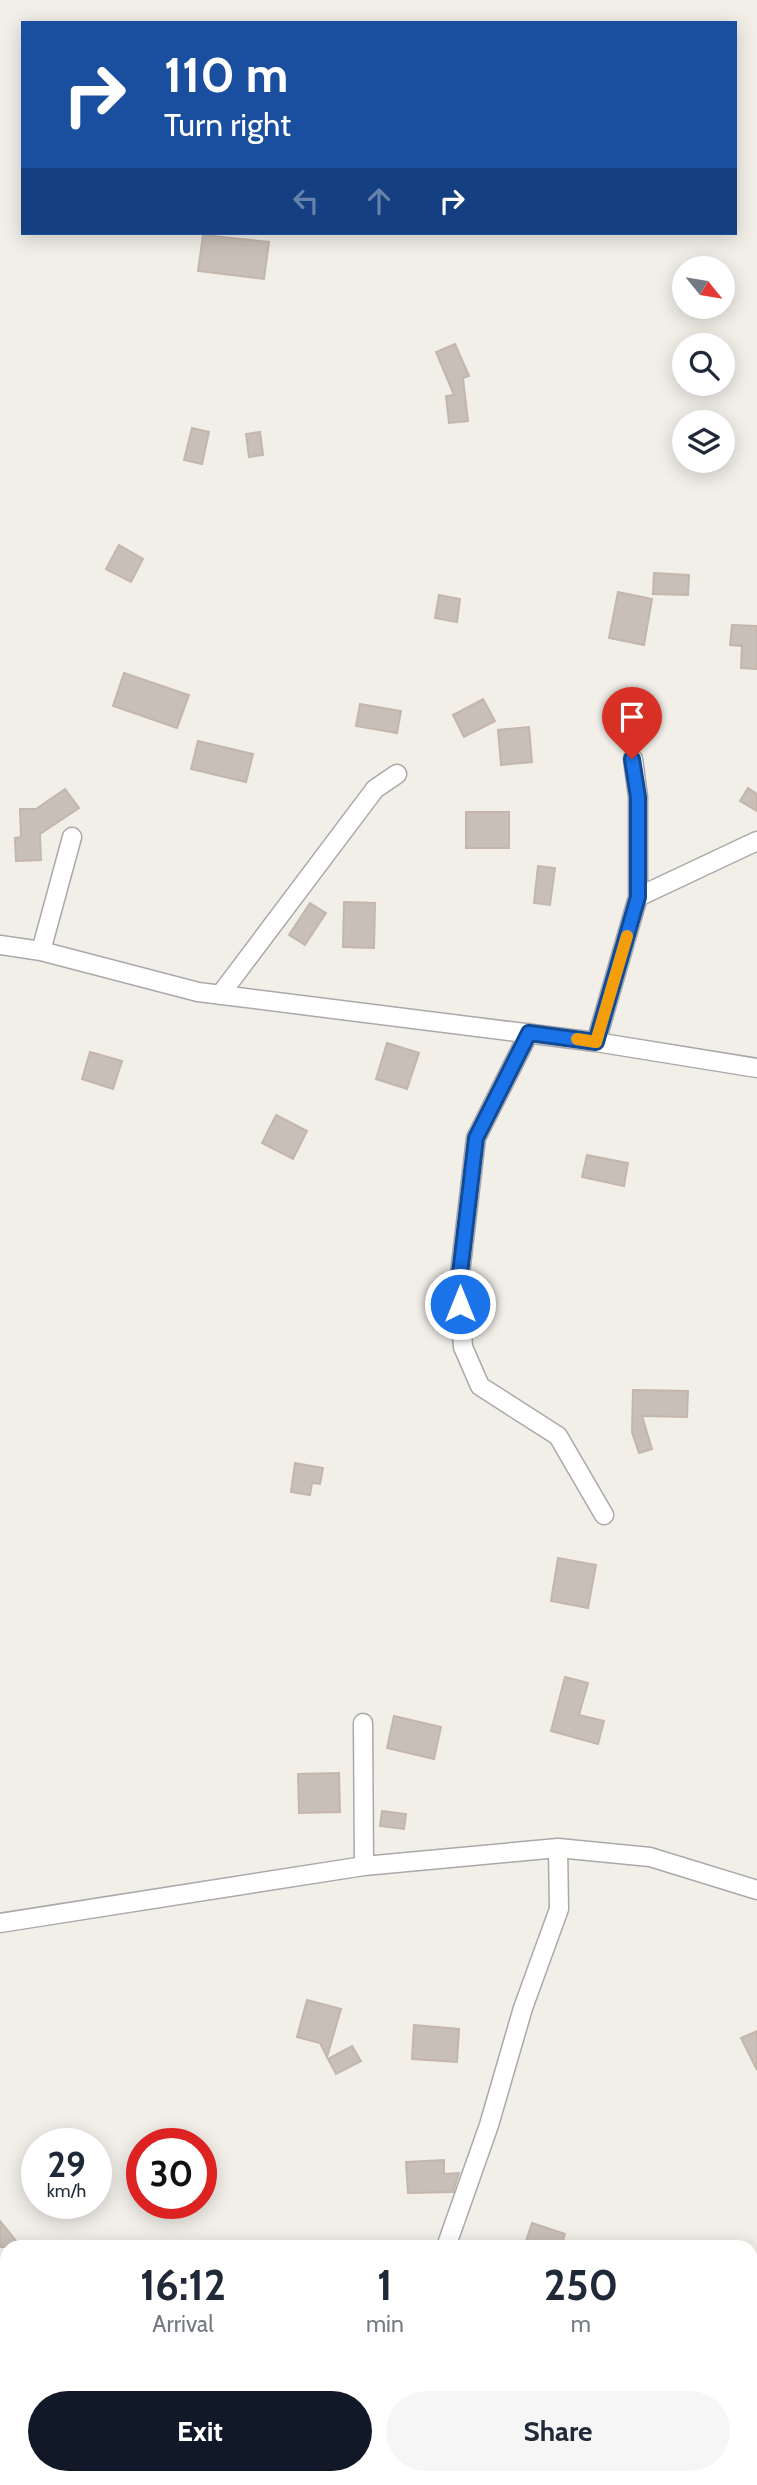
<!DOCTYPE html>
<html lang="en">
<head>
<meta charset="utf-8">
<style>
  :root { --surface:#fff; --page:#f6f6f7; --text:#1f2937; --muted:#747a83; --accent:#111827 }
  body { margin:0; font-family:Cabin,sans-serif; background:var(--page); color:var(--text); height:100vh; display:flex; flex-direction:column; font-size:26px; white-space:nowrap }
  * { box-sizing:border-box; margin:0 }
  p { font-size:23px; color:var(--muted) }
  .icon { flex:none; width:38px; height:38px; fill:none; stroke:currentColor; stroke-width:2; stroke-linecap:round; stroke-linejoin:round }
  .map { position:relative; flex:1; overflow:hidden }
  .drawer { position:absolute; left:0px; top:2240px; width:758px; height:245px; display:flex; flex-direction:column; background:var(--surface); border-radius:21px 21px 0 0; box-shadow:0 4px 18px #0003 }
  .drawer>* { flex:none }
  .top-card { position:absolute; left:21px; top:21px; width:716px; height:214px; border-radius:0px; box-shadow:0 4px 18px #0003; background:#1a4fa0; color:#fff; overflow:hidden }
  .needle { width:46px; rotate:120deg }
  .controls { position:absolute; left:672px; top:256px; display:grid; gap:14px }
  .controls a { display:grid; place-items:center; width:63px; height:63px; border-radius:50%; background:var(--surface); box-shadow:0 4px 18px #0003; font-size:35px }
  .speed { position:absolute; left:21px; top:2128px; display:flex; gap:14px; font-size:35px; font-weight:700; text-align:center }
  .speed>* { display:grid; place-content:center; width:91px; height:91px; border-radius:50%; background:var(--surface); box-shadow:0 4px 18px #0003; line-height:1 }
  .speed small { font-size:18px; font-weight:400 }
  .speed .limit { border:10px solid #d22; background:#fff; color:#111 }
  .pin { position:absolute; display:grid; place-items:center; width:60px; height:60px; color:#fff; margin:-72px -30px; border-radius:50% 50% 50% 0; rotate:-45deg; box-shadow:0 0 7px #0007 }
  .pin .icon { rotate:45deg }
  .me { position:absolute; width:77px; margin:-38px; rotate:0deg; stroke-linejoin:round; filter:drop-shadow(0 0 5px #0008) }
  .turn { display:flex; align-items:center; gap:24px; height:147px; padding:0 28px; font-size:32px }
  .turn .icon { width:91px; height:91px; stroke-width:2.5 }
  .turn b { display:block; font-size:49px; line-height:60px }
  .lanes { display:flex; align-items:center; height:66px; padding:0 28px; background:#0003; justify-content:center; gap:35px; direction:ltr }
  .lanes .off { opacity:.35 }
  .eta { display:flex; justify-content:space-evenly; align-items:center; height:119px; text-align:center }
  .eta b { font-size:42px; font-weight:700; line-height:49px }
  .button { display:flex; gap:14px; margin-top:auto; padding:14px 28px }
  .button a { flex:1; height:80px; border-radius:42px; background:var(--accent); color:#fff; font-size:28px; font-weight:700; line-height:80px; text-align:center }
  .button a+a { background:var(--page); color:var(--text) }
  .map>svg:first-child { display:block }
  .building { fill:#c7bfb8; stroke:#c4b6ab; stroke-width:2 }
  .lines { fill:none; stroke-linecap:round; stroke-linejoin:round }
  .minor-casing { stroke:#a9a9a9; stroke-width:21 }
  .minor { stroke:#fff; stroke-width:18 }
  .route-casing { stroke:#114b97; stroke-width:18 }
  .route { stroke:#1a73e8; stroke-width:12 }
  .slow { stroke:#f59e0b; stroke-width:12 }
</style>
</head>
<body>
<div class="map">
<svg width="757" height="2485" viewBox="0 0 757 2485">
  <rect width="100%" height="100%" fill="#f2efe9"/>
  <path class="building" d="M 203,235 L 269,242 L 264,279 L 198,271 Z
    M 455,344 L 469,376 L 463,378 L 468,421 L 449,423 L 446,396 L 454,395 L 436,352 Z
    M 192,428 L 209,432 L 202,464 L 184,460 Z
    M 260,432 L 263,455 L 249,457 L 246,434 Z
    M 119,545 L 143,559 L 131,582 L 106,569 Z
    M 654,573 L 689,575 L 688,595 L 653,594 Z
    M 618,592 L 652,599 L 644,645 L 609,638 Z
    M 439,595 L 460,599 L 457,622 L 435,618 Z
    M 732,625 L 757,626 L 757,669 L 741,668 L 742,646 L 730,645 Z
    M 124,673 L 189,695 L 177,728 L 113,706 Z
    M 483,699 L 495,721 L 464,737 L 453,715 Z
    M 360,704 L 401,711 L 397,733 L 356,726 Z
    M 529,727 L 532,762 L 501,765 L 498,730 Z
    M 198,741 L 253,754 L 246,782 L 191,769 Z
    M 748,788 L 757,794 L 757,811 L 740,801 Z
    M 65,789 L 79,808 L 40,834 L 41,860 L 16,861 L 15,838 L 21,837 L 20,809 L 36,809 Z
    M 466,812 L 509,812 L 509,848 L 466,848 Z
    M 538,866 L 555,868 L 550,905 L 534,903 Z
    M 344,902 L 375,903 L 374,948 L 343,947 Z
    M 310,903 L 326,913 L 305,945 L 289,935 Z
    M 387,1043 L 419,1053 L 407,1089 L 376,1079 Z
    M 90,1052 L 122,1061 L 113,1089 L 82,1079 Z
    M 276,1115 L 307,1131 L 293,1159 L 262,1143 Z
    M 587,1155 L 628,1163 L 624,1186 L 582,1177 Z
    M 633,1390 L 688,1391 L 687,1417 L 642,1416 L 652,1449 L 639,1453 L 632,1432 Z
    M 295,1463 L 323,1468 L 320,1484 L 312,1483 L 310,1495 L 291,1492 Z
    M 558,1558 L 596,1565 L 588,1608 L 551,1601 Z
    M 565,1677 L 588,1683 L 579,1715 L 604,1721 L 598,1744 L 551,1731 Z
    M 394,1716 L 441,1727 L 434,1759 L 387,1748 Z
    M 339,1773 L 340,1812 L 299,1813 L 298,1774 Z
    M 382,1811 L 406,1814 L 404,1829 L 380,1826 Z
    M 307,2000 L 341,2009 L 327,2057 L 320,2043 L 297,2037 Z
    M 414,2025 L 459,2029 L 457,2062 L 412,2059 Z
    M 757,2031 L 757,2070 L 741,2038 Z
    M 352,2046 L 361,2061 L 336,2074 L 328,2059 Z
    M 444,2160 L 444,2174 L 459,2173 L 453,2192 L 408,2193 L 406,2162 Z
    M 0,2221 L 21,2247 L 0,2247 Z
    M 532,2223 L 565,2234 L 561,2247 L 524,2247 Z"/>
  <g class="lines">
    <g class="minor-casing">
      <path id="minor" d="M 638,897 L 757,841
        M 0,945 L 41,951 L 198,992 L 596,1042 L 757,1068
        M 41,951 L 72,837
        M 220,995 L 375,789 L 397,774
        M 529,1033 L 476,1138 L 459,1282 L 463,1347 L 480,1386 L 558,1436 L 604,1515
        M 596,1042 L 638,897 L 638,797 L 633,759
        M 363,1723 L 364,1866
        M 0,1923 L 364,1866 L 558,1848 L 650,1857 L 757,1890
        M 446,2247 L 489,2125 L 523,2008 L 559,1909 L 558,1848
        M 364,2485 L 366,2478"/>
    </g>
    <use href="#minor" class="minor"/>
  </g>
  <g class="lines">
    <g class="route-casing">
      <path id="route" d="M 460,1304 L 459,1282 L 476,1138 L 529,1033 L 596,1042 L 638,897 L 638,797 L 632,759"/>
    </g>
    <use href="#route" class="route"/>
    <path class="slow" d="M 577,1039 L 596,1042 L 627,936"/>
  </g>
</svg>
<div class="controls">
<a><svg class="needle" viewBox="-14 -14 28 28"><path d="M0-13l5 13h-10z" fill="#e53935"/><path d="M0 13l5-13h-10z" fill="#747a83"/></svg></a>
<a><svg class="icon" aria-label="search" viewBox="0 0 24 24"><circle cx="10" cy="10" r="6"/><path d="M15 15l6 6"/></svg></a>
<a><svg class="icon" aria-label="layers" viewBox="0 0 24 24"><path d="M12 4l9 5-9 5-9-5zM3 14l9 5 9-5"/></svg></a>
</div>
<div class="speed"><div>29<small>km/h</small></div><div class="limit">30</div></div>
<div class="pin" style="left:632px;top:759px;background:#d93025"><svg class="icon" aria-label="arrive" viewBox="0 0 24 24"><path d="M6 21V4h12l-3 4 3 4H6"/></svg></div>
<svg class="me" style="left:460px;top:1304px" viewBox="-20 -20 40 40"><circle r="17" fill="#1a73e8" stroke="#fff" stroke-width="3"/><path d="M0-11L8 9 0 5-8 9z" fill="#fff"/></svg>
<div class="top-card">
<div class="turn"><svg class="icon" aria-label="right" viewBox="0 0 24 24"><path d="M7 20v-9h11M14 6l5 5-5 5"/></svg><div><b>110 m</b>Turn right</div></div>
<div class="lanes"><svg class="icon off" aria-label="left" viewBox="0 0 24 24"><path d="M17 20v-9H6M10 6l-5 5 5 5"/></svg><svg class="icon off" aria-label="ahead" viewBox="0 0 24 24"><path d="M12 20V5M6 11l6-6 6 6"/></svg><svg class="icon" aria-label="right" viewBox="0 0 24 24"><path d="M7 20v-9h11M14 6l5 5-5 5"/></svg></div>
</div>
<section class="drawer">
<div class="eta">
<div><b>16:12</b><p>Arrival</p></div>
<div><b>1</b><p>min</p></div>
<div><b>250</b><p>m</p></div>
</div>
<div class="button"><a>Exit</a><a>Share</a></div>
</section>
</div>
</body>
</html>
